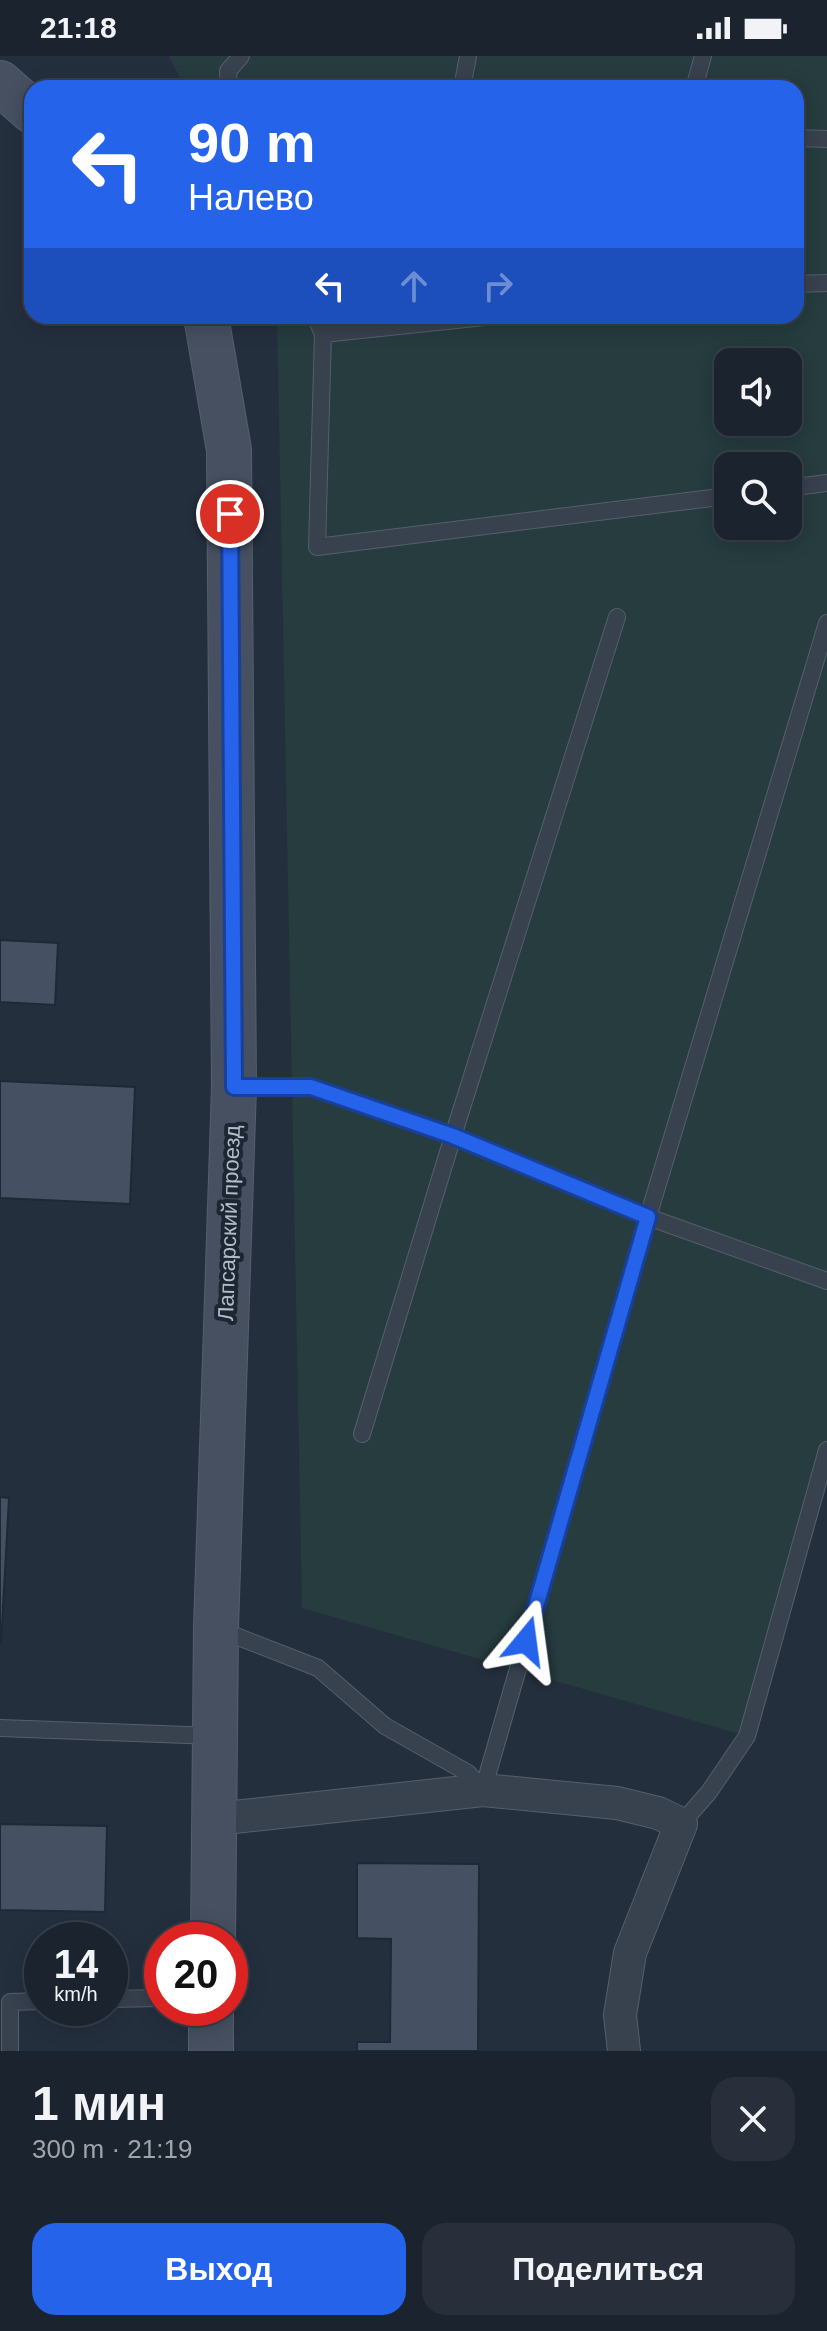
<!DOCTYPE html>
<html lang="ru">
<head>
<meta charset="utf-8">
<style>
  :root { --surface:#1b232e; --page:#282f3a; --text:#f1f3f6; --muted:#a0a4aa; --line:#39404a; --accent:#2563eb }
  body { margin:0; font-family:Arial,sans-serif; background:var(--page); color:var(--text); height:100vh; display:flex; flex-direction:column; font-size:30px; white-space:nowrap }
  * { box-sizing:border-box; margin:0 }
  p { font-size:26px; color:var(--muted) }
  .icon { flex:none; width:44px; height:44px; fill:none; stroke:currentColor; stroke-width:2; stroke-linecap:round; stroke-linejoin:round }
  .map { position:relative; height:1995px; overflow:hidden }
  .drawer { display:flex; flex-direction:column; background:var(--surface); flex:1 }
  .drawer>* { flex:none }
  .banner { position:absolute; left:24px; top:24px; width:780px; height:244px; border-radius:24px; box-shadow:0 4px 20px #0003,0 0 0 2px var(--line); background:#2563eb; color:#fff; overflow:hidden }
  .tools { position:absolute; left:714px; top:292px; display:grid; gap:16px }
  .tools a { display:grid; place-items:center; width:88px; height:88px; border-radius:16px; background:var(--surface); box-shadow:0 4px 20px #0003,0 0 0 2px var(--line); font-size:40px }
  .speed { position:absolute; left:24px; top:1866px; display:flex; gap:16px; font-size:40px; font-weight:700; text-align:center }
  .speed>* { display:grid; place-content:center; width:104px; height:104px; border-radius:50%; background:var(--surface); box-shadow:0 4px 20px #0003,0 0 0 2px var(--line); line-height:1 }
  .speed small { font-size:20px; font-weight:400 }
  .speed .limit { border:12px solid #d22; background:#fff; color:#111 }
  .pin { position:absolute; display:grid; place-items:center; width:68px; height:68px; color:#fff; margin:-34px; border:4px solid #fff; border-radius:50%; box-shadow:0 2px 8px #0007 }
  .me { position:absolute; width:88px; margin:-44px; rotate:16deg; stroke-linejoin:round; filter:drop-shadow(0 0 6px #0008) }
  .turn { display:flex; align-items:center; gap:28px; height:168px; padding:0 32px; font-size:36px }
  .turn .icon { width:104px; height:104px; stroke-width:2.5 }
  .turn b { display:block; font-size:56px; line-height:68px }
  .lanes { display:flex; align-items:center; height:76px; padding:0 32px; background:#0003; justify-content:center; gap:40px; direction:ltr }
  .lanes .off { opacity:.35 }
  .round { display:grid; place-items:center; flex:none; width:84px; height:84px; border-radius:24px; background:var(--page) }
  .overview { display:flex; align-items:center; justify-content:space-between; height:136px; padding:0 32px }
  h1 { font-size:48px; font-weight:600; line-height:60px }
  .cta { display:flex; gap:16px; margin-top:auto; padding:16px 32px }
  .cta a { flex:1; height:92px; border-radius:24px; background:var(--accent); color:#fff; font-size:32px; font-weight:600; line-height:92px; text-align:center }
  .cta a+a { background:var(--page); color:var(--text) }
  .status { display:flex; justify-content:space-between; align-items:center; height:56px; padding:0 40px; background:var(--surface); direction:ltr }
  .status svg { height:22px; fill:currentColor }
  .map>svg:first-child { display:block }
  .green { fill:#263c3f; fill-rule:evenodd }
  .building { fill:#455162; stroke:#1f2835; stroke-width:2 }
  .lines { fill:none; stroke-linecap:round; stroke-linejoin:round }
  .lane-casing { stroke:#565f6c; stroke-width:18 }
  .street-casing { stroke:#565f6c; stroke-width:34 }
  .secondary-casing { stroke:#565f6c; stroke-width:46 }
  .lane { stroke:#38414e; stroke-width:16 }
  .street { stroke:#38414e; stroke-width:32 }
  .secondary { stroke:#465061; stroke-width:44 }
  .route-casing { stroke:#184099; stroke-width:20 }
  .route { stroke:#2563eb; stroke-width:14 }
  .labels { text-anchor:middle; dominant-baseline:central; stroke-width:8; stroke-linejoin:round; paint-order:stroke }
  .street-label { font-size:22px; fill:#b4bcc9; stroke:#1d2633 }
</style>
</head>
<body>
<div class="status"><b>21:18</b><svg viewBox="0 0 49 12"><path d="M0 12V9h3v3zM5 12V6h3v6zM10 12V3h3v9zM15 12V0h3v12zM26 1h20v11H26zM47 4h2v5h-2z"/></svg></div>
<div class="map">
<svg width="827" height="1995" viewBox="0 0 827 1995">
  <rect width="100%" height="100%" fill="#242f3e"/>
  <path class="green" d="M 169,0 L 827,0 L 827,1394 L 747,1680 L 302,1552 L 277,260 L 796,260 L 796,32 L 185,32 ZM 728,306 L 788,306 L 788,366 L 728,366 ZM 728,410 L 788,410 L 788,470 L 728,470 Z"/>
  <path class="building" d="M 0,884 L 58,887 L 55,949 L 0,946 Z
    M 0,1025 L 135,1031 L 130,1148 L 0,1142 Z
    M 0,1441 L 9,1442 L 1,1588 L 0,1588 Z
    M 0,1768 L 107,1770 L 105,1856 L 0,1854 Z
    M 357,1807 L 479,1808 L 478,1995 L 357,1995 L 357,1986 L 390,1986 L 391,1883 L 357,1882 Z"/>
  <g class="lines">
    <g class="lane-casing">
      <path id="lane" d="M 229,32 L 228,15 L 241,0
        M 462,32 L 468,0
        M 694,32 L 703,0
        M 796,82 L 827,83
        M 796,228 L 827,227
        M 315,260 L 323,278 L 494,260
        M 323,278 L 317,491 L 728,440
        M 788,432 L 827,427
        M 236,1031 L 311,1031 L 453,1080 L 648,1161 L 827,1225
        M 362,1378 L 453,1080 L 617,561
        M 218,1573 L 318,1612 L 385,1670 L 468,1717 L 483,1734
        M 0,1672 L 214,1680
        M 483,1734 L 648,1161 L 827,567
        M 681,1768 L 709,1736 L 747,1680 L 827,1394
        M 110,1943 L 162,1942
        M 10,1995 L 10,1946 L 42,1945"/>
    </g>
    <g class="street-casing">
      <path id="street" d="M 216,1763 L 483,1734 L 617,1747 L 658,1757 L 681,1768 L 630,1897 L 620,1959 L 624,1995"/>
    </g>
    <g class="secondary-casing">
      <path id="secondary" d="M 0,27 L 32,55
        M 206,260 L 229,394 L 234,1031 L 216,1572 L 213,1884
        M 211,1995 L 211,1952"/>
    </g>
    <use href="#lane" class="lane"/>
    <use href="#street" class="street"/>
    <use href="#secondary" class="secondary"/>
  </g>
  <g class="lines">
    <g class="route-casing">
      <path id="route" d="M 230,458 L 234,1031 L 311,1031 L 453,1080 L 648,1161 L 526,1585"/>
    </g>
    <use href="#route" class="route"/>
  </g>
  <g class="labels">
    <g class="street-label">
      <text transform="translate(229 1167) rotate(-88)">Лапсарский проезд</text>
    </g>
  </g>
</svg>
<div class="tools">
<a><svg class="icon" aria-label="sound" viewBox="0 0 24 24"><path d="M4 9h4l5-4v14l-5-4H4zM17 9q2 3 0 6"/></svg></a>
<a><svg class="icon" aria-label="search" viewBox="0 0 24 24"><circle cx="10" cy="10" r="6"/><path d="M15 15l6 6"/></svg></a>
</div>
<div class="speed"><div>14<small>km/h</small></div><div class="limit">20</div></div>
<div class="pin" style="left:230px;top:458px;background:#d93025"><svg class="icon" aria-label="arrive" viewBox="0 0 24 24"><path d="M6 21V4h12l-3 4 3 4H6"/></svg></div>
<svg class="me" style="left:526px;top:1585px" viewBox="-20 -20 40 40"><path d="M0-17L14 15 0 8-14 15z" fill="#2563eb" stroke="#fff" stroke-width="4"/></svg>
<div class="banner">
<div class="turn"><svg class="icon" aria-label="left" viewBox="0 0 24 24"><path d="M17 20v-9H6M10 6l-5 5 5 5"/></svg><div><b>90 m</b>Налево</div></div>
<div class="lanes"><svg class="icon" aria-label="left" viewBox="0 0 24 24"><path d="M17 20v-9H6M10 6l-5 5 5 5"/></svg><svg class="icon off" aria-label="ahead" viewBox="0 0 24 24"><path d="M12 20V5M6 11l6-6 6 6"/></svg><svg class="icon off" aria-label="right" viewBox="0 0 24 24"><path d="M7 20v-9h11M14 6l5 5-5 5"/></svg></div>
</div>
</div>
<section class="drawer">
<div class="overview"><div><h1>1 мин</h1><p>300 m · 21:19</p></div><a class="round"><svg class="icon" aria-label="close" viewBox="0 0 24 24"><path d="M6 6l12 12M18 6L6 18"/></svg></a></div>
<div class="cta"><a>Выход</a><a>Поделиться</a></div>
</section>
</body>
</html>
